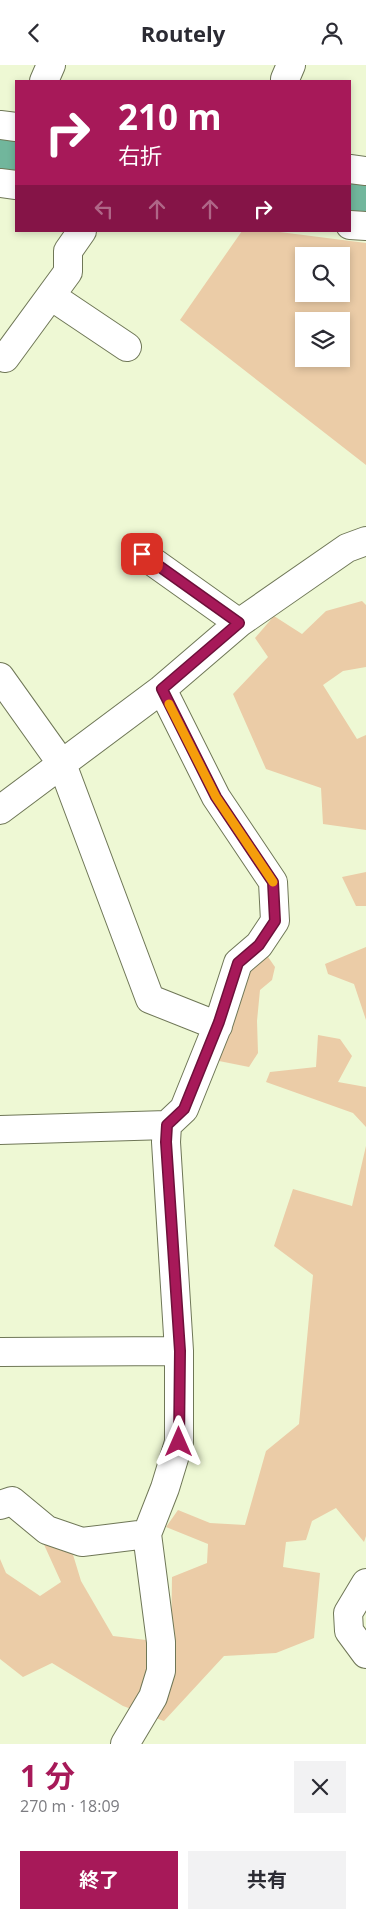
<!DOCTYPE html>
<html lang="ja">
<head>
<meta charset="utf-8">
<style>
  :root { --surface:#fff; --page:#f2f2f3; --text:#2b2b33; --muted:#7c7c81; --accent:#a71959 }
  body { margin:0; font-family:"Open Sans","Noto Sans JP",sans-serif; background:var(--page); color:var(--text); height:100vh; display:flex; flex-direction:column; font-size:19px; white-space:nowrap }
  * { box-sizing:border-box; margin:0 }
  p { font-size:16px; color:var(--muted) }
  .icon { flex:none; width:28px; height:28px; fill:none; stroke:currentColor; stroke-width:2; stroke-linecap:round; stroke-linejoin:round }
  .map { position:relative; height:1679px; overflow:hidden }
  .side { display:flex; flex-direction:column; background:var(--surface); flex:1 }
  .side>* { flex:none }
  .top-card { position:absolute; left:15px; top:15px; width:336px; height:152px; border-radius:0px; box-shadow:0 2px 8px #0003; background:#a71959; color:#fff; overflow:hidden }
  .controls { position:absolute; left:295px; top:182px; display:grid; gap:10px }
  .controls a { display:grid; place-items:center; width:55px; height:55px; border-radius:0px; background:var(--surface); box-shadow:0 2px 8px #0003; font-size:25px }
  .pin { position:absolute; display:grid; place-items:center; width:42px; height:42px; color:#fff; margin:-21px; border-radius:10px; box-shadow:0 2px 8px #0006 }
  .me { position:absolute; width:55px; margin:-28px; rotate:0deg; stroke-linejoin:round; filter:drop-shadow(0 0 4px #0008) }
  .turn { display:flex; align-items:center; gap:18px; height:105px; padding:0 20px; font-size:22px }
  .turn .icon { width:65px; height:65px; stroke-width:2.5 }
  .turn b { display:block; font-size:35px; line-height:42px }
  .lanes { display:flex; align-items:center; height:48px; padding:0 20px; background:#0003; justify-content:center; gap:25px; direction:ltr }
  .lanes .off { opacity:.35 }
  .round { display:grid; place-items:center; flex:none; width:52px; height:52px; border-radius:0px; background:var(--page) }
  .summary { display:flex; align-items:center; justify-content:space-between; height:85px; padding:0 20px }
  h1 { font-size:30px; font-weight:700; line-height:38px; color:var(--accent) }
  .button { display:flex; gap:10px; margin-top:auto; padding:10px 20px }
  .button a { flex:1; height:58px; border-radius:0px; background:var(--accent); color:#fff; font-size:20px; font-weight:700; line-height:58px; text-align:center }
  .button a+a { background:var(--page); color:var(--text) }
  header { display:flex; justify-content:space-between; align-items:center; height:65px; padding:0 20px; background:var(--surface); font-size:22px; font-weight:700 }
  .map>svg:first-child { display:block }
  .green { fill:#ebcca7; fill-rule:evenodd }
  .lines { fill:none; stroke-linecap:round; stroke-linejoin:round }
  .river { stroke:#71b69c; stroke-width:46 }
  .minor-casing { stroke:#6f7757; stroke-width:30 }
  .minor { stroke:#fff; stroke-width:28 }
  .route-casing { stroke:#6d103a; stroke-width:12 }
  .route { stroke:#a71959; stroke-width:9 }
  .slow { stroke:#f59e0b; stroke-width:9 }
</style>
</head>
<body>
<header><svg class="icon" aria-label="back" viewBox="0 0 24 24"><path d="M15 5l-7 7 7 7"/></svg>Routely<svg class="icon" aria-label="person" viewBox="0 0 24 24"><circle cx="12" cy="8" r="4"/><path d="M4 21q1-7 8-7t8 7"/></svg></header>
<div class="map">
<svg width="366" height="1679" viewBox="0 0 366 1679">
  <rect width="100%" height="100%" fill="#eef8d4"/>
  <path class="green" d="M 242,166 L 272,166 L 366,178 L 366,400 L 180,255 ZM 341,191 L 341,229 L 304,229 L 304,191 ZM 341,256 L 341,294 L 304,294 L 304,256 Z
    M 362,536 L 366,540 L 366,602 L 343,606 L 323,620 L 357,674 L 366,670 L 366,765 L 323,759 L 321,723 L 266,704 L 233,629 L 268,592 L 255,573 L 274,551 L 302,569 L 326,546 Z
    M 366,807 L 366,841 L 356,841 L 342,812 Z
    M 366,882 L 366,955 L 354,919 L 328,909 L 325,899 Z
    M 266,889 L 275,902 L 272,915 L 260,925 L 257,956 L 258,988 L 249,1002 L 214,995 L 245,905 Z
    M 318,970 L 340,974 L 352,991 L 338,1017 L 366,1022 L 366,1062 L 353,1048 L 266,1017 L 270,1007 L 316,1002 Z
    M 366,1081 L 366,1471 L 364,1477 L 336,1443 L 312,1456 L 306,1475 L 286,1477 L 283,1502 L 320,1508 L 314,1573 L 276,1588 L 224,1591 L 164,1656 L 123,1641 L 52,1598 L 23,1612 L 0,1594 L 0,1494 L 6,1508 L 40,1531 L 61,1517 L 41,1473 L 71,1483 L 81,1516 L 113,1571 L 171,1578 L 172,1512 L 207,1498 L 208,1479 L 166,1462 L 178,1445 L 210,1458 L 245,1460 L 266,1386 L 299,1359 L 313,1210 L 274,1181 L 293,1124 L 352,1141 Z"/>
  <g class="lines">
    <path class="river" d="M 0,93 L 16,96
      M 350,134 L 366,136"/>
    <g class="minor-casing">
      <path id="minor" d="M 285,14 L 291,0
        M 44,16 L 51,0
        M 0,60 L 16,62
        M 350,104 L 366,106
        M 0,118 L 16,120
        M 350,160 L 366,161
        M 51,231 L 127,282
        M 5,293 L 68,207 L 68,186 L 82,166
        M 142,489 L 239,558
        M 0,612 L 62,699 L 150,934 L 218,961
        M 0,745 L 162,624 L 239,558 L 347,483 L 366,476
        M 0,1065 L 167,1060
        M 0,1287 L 179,1286
        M 0,1440 L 12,1436 L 47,1465 L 82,1477 L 147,1469
        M 366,1518 L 348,1548 L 349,1566 L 366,1589
        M 125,1679 L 153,1632 L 161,1606 L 161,1577 L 147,1469 L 165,1423 L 179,1377 L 179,1286 L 166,1077 L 167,1060 L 184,1044 L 219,957 L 238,898 L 259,880 L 275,856 L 273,817 L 216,732 L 162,624"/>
    </g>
    <use href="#minor" class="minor"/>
  </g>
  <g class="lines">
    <g class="route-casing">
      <path id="route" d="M 142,489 L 239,558 L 162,624 L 216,732 L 273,817 L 275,856 L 259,880 L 238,898 L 219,957 L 184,1044 L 167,1060 L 166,1077 L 180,1286 L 179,1377"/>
    </g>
    <use href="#route" class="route"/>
    <path class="slow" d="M 169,639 L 216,732 L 273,817"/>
  </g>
</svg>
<div class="controls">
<a><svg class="icon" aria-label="search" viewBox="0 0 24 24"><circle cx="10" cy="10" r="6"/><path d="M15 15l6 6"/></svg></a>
<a><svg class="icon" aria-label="layers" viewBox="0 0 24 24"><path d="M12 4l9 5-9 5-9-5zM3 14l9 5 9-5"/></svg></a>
</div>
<div class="pin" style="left:142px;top:489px;background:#d93025"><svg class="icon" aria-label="arrive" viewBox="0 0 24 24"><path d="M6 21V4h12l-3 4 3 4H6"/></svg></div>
<svg class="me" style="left:179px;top:1377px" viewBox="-20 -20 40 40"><path d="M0-17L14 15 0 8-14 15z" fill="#a71959" stroke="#fff" stroke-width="4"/></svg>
<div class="top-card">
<div class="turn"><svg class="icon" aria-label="right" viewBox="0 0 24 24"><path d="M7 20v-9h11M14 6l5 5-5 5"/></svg><div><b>210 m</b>右折</div></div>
<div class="lanes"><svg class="icon off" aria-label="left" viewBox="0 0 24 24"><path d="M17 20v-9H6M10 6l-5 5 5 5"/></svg><svg class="icon off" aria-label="ahead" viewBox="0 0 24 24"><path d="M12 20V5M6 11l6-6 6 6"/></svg><svg class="icon off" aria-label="ahead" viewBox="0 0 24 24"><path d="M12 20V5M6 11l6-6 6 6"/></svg><svg class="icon" aria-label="right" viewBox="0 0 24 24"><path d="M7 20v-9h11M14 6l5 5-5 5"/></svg></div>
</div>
</div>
<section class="side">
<div class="summary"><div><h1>1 分</h1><p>270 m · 18:09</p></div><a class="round"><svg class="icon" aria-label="close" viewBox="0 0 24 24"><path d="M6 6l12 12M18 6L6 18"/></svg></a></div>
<div class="button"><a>終了</a><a>共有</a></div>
</section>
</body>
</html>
